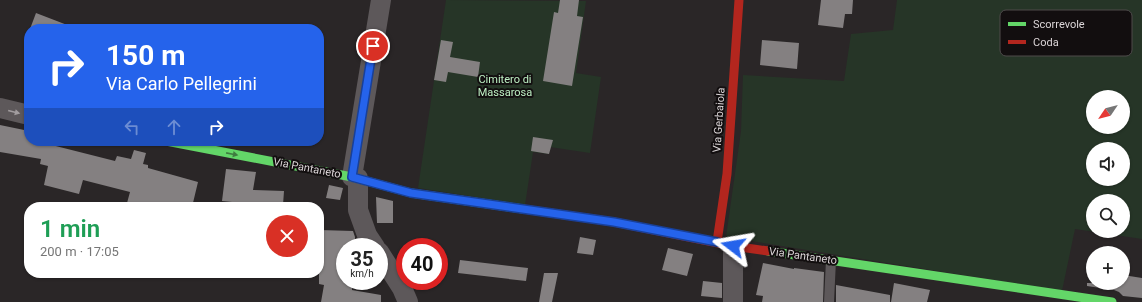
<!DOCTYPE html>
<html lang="it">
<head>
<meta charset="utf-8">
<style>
  :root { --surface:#fff; --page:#f6f6f6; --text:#222; --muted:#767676 }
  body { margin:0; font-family:Roboto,sans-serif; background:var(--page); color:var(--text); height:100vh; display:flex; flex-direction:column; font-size:15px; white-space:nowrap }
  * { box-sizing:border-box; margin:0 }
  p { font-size:13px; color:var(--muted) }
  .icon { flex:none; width:22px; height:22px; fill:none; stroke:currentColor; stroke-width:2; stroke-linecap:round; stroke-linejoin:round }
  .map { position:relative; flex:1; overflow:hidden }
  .details { position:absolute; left:24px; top:202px; width:300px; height:76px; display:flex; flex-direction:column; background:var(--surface); border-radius:16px; box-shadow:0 1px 3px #0004 }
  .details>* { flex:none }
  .banner { position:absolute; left:24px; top:24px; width:300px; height:122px; border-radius:16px; box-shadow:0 1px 3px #0004; background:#2563eb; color:#fff; overflow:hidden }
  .needle { width:26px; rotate:235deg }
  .tools { position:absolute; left:1086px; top:90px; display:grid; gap:8px }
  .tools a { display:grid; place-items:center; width:44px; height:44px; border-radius:50%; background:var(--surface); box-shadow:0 1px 3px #0004; font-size:20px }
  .speed { position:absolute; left:336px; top:238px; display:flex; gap:8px; font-size:20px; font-weight:700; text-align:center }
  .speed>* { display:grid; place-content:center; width:52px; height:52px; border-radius:50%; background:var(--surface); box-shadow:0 1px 3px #0004; line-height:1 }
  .speed small { font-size:10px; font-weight:400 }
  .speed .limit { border:6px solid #d22; background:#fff; color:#111 }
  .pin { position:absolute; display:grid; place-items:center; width:34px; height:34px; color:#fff; margin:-17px; border:2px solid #fff; border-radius:50%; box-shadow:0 1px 4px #0007 }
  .me { position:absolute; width:44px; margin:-22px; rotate:284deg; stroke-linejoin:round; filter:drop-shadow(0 0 3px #0008) }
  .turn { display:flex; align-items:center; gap:14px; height:84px; padding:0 16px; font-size:18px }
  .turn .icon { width:52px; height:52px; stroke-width:2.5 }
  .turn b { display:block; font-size:28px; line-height:34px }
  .lanes { display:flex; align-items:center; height:38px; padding:0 16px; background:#0003; justify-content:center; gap:20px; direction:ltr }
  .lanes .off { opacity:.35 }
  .round { display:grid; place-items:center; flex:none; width:42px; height:42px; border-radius:21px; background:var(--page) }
  .summary { display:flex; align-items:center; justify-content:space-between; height:68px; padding:0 16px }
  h1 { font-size:24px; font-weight:600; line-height:30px; color:#1e9e55 }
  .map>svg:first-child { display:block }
  .green { fill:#263527; fill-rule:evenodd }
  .building { fill:#848081 }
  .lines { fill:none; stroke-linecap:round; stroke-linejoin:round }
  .lane { stroke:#5d585a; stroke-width:10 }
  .street { stroke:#5d585a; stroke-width:20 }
  .fast { stroke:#63d668; stroke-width:9 }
  .jam { stroke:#b3261e; stroke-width:9 }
  .oneway { fill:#a29d9f }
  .oneway2 { fill:#3f7c40 }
  .route-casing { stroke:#184099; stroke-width:10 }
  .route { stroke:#2563eb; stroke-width:7 }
  .labels { text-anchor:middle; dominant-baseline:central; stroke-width:4; stroke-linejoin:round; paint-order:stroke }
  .park-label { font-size:11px; fill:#bdefc3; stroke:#120e0f }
  .street-label { font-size:11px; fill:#dbd5d7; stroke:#120e0f }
  .key { fill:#120e0f; stroke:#4e4a4b; stroke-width:1 }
  .key-label { font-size:11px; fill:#dbd5d7 }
</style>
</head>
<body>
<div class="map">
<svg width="1142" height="302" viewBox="0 0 1142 302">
  <rect width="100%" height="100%" fill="#2a2627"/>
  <path class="green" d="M 446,0 L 586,1 L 576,73 L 601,77 L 590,153 L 550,147 L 549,154 L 533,152 L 525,205 L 418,188 Z
    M 897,0 L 1142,0 L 1142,239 L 1075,229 L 1062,291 L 726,237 L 741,131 L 743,75 L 844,81 L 851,34 L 893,30 ZM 1093,97 L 1123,97 L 1123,127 L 1093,127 ZM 1093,149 L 1123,149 L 1123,179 L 1093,179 ZM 1093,201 L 1123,201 L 1123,231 L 1093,231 Z"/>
  <path class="building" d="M 560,0 L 579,0 L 577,16 L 583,17 L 572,86 L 543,81 L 554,12 L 558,13 Z
    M 821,0 L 853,0 L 852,14 L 845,14 L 843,28 L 818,25 Z
    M 36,13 L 75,28 L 75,29 L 30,29 Z
    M 441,40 L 453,42 L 450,57 L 480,62 L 478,77 L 448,72 L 446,82 L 434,80 Z
    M 762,40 L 799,43 L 797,69 L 760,65 Z
    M 0,125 L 29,131 L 29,141 L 36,141 L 115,161 L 117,156 L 131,159 L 134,150 L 146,153 L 143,164 L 148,165 L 148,168 L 198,182 L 192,207 L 142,207 L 127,203 L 130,192 L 83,180 L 79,194 L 44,185 L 48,166 L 40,164 L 41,159 L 0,152 Z
    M 533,137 L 553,140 L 549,154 L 531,151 Z
    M 226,169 L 256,172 L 253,190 L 284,191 L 283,205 L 252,203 L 251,207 L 231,207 L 232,202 L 222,201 Z
    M 329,185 L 343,188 L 340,200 L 326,198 Z
    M 376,197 L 393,201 L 393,223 L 377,223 Z
    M 319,230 L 353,231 L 355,237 L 355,247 L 345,247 L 345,281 L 352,281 L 352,290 L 381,295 L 381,302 L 321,302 L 324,285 L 319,284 Z
    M 580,237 L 596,240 L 593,255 L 577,253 Z
    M 668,248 L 693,254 L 687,276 L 662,270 Z
    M 460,260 L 528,268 L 526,281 L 458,273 Z
    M 763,263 L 794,269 L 794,268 L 824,272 L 823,302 L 762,302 L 763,296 L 756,295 Z
    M 544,273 L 558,273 L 552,302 L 539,302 Z
    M 1123,275 L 1142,278 L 1142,298 L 1123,296 L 1119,292 L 1114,290 L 1087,286 L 1087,283 L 1123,283 Z
    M 703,281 L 722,283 L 722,298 L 701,296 Z
    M 894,283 L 930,290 L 927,302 L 891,302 Z
    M 836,285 L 890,295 L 890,302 L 836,302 Z"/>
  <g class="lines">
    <path class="lane" d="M 829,302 L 831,260"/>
    <path class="street" d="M 0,108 L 29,115
      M 352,177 L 381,0
      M 358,178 L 358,210 L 367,235 L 375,247
      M 733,246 L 733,302
      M 379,252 L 402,288 L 408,302"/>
    <path class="fast" d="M 166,141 L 352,177 L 411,193 L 523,209
      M 768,251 L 1112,302"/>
    <path class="jam" d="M 523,209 L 614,222 L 733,246 L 768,251
      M 717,242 L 727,174 L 739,0"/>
  </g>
  <defs><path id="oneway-solid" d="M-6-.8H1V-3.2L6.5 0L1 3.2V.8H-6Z"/></defs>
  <use class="oneway" href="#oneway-solid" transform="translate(14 112) rotate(14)"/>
  <use class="oneway2" href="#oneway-solid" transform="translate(232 154) rotate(11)"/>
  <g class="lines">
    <g class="route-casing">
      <path id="route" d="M 373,46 L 352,177 L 411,193 L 614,222 L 717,242 L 733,246"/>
    </g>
    <use href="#route" class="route"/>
  </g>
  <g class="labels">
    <g class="park-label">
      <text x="505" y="79">Cimitero di<tspan x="505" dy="13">Massarosa</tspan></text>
    </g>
    <g class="street-label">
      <text transform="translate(719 120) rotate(-86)">Via Gerbaiola</text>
      <text transform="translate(307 168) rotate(11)">Via Pantaneto</text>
      <text transform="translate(803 256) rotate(8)">Via Pantaneto</text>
    </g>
  </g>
  <rect x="1000" y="10" width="132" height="46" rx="6" class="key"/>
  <rect x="1008" y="22" width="18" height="4" fill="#63d668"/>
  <rect x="1008" y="40" width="18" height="4" fill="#b3261e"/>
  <g class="key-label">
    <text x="1033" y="28">Scorrevole</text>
    <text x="1033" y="46">Coda</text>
  </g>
</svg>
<div class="tools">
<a><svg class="needle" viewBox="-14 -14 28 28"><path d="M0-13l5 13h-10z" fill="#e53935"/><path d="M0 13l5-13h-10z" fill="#767676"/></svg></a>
<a><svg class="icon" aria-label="sound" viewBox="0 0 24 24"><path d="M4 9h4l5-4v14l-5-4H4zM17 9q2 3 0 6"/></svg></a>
<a><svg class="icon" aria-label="search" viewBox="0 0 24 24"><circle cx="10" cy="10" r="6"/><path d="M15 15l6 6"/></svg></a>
<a>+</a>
</div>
<div class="speed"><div>35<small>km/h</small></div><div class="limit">40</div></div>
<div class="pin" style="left:373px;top:46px;background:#d93025"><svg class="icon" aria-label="arrive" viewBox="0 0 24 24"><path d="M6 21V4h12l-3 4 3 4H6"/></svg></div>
<svg class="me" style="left:733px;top:246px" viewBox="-20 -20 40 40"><path d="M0-17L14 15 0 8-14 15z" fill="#2563eb" stroke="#fff" stroke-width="4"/></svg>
<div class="banner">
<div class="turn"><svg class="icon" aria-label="right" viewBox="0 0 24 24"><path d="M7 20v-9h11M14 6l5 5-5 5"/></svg><div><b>150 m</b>Via Carlo Pellegrini</div></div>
<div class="lanes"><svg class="icon off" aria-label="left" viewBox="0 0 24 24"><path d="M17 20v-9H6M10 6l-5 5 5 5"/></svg><svg class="icon off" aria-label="ahead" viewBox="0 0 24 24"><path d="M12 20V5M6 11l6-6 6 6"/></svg><svg class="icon" aria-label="right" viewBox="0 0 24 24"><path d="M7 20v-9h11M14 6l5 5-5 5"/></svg></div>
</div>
<section class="details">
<div class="summary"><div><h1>1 min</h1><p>200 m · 17:05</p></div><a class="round" style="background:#d93025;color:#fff"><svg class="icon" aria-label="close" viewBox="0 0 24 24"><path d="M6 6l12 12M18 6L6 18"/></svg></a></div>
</section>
</div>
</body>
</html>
